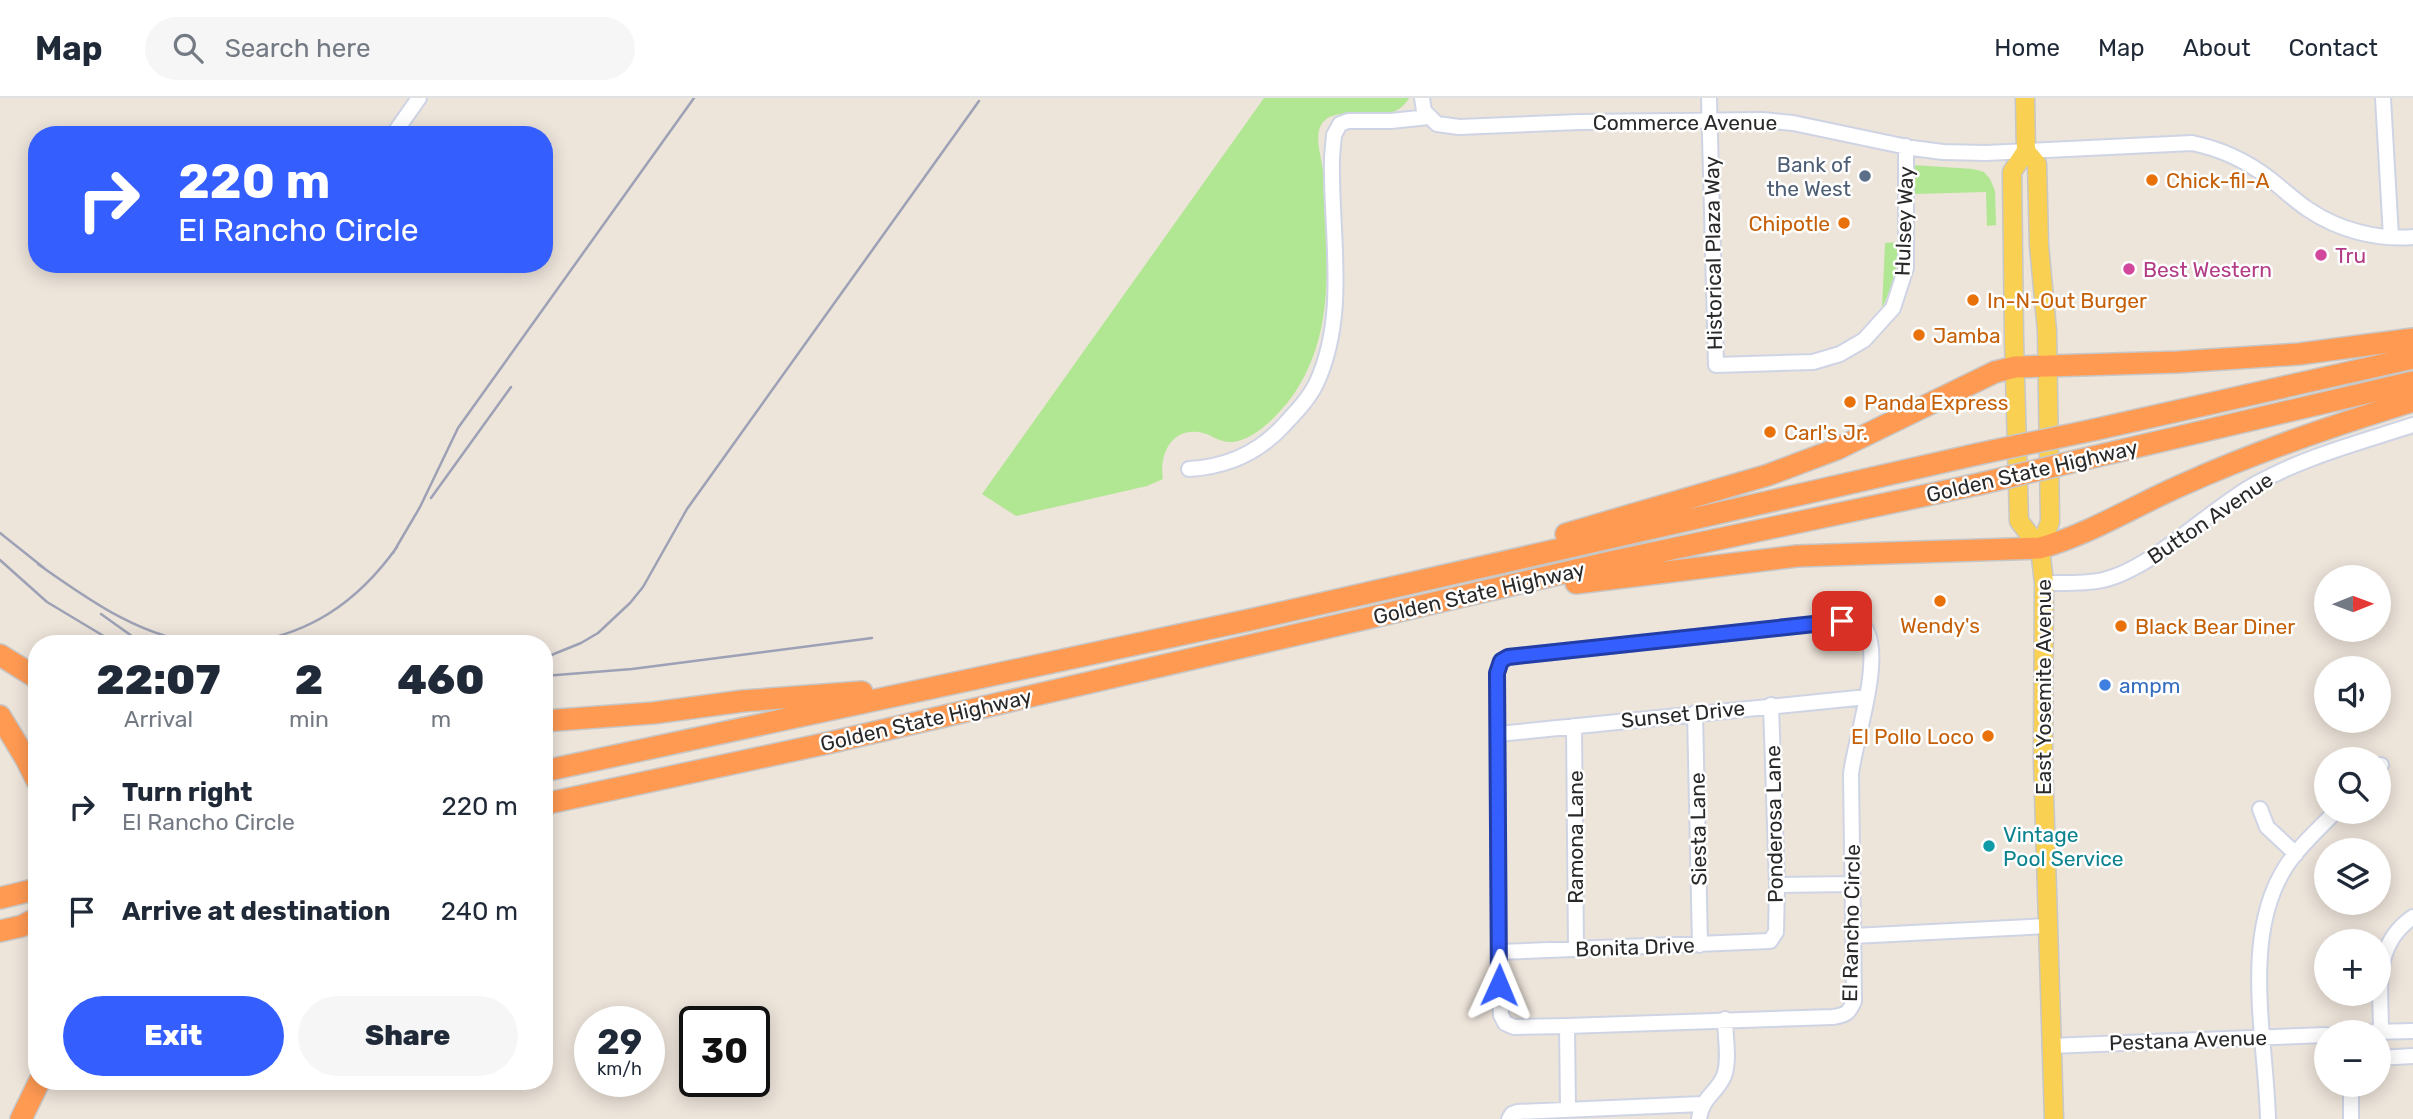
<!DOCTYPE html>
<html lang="en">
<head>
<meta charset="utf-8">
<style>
  :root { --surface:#fff; --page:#f6f6f7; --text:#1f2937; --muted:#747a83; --line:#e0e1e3; --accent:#355eff }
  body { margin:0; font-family:Rubik,sans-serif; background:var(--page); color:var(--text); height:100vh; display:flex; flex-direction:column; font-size:26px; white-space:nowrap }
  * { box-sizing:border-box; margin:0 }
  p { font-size:23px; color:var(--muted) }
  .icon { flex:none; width:38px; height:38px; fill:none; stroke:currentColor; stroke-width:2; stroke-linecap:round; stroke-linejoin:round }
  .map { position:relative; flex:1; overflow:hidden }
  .panel { position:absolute; left:28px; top:537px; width:525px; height:455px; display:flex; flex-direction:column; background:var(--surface); border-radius:28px; box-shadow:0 4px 18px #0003 }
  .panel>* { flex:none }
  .banner { position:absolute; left:28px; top:28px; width:525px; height:147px; border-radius:28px; box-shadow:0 4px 18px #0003; background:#355eff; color:#fff; overflow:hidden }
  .needle { width:46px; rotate:89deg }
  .fabs { position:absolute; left:2314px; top:467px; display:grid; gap:14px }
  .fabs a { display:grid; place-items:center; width:77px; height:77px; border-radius:50%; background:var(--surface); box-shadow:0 4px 18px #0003; font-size:35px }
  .speed { position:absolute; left:574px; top:908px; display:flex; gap:14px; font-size:35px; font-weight:700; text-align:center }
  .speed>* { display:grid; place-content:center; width:91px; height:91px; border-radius:50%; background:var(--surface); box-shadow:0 4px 18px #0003; line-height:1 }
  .speed small { font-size:18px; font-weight:400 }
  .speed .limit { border:4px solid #111; border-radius:10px; background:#fff; color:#111 }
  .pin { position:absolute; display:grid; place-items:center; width:60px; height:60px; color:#fff; margin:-30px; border-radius:14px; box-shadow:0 4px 10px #0006 }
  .me { position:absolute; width:77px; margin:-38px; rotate:1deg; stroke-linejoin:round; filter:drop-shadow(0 0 5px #0008) }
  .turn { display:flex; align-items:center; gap:24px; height:147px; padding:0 35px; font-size:32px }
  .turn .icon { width:91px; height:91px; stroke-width:2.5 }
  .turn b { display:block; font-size:49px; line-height:60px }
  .eta { display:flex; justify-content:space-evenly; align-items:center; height:119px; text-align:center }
  .eta b { font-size:42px; font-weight:800; line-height:49px }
  .button { display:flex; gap:14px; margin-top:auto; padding:14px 35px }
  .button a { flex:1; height:80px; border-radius:42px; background:var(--accent); color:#fff; font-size:28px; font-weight:800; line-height:80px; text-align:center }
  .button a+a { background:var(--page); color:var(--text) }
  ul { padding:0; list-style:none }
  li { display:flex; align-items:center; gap:21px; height:105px; padding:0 35px }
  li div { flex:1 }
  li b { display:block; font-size:26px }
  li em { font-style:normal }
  header { display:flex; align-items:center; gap:42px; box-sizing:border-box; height:98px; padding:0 35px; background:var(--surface); border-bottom:2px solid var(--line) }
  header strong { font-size:33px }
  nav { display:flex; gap:38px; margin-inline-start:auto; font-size:24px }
  .search { width:490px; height:63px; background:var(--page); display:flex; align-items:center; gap:18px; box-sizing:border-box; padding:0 24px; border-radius:38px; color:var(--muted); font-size:26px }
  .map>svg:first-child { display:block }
  .green { fill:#b1e793 }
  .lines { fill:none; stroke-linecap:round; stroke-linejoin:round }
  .minor-casing { stroke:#cfd4e4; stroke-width:18 }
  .major-casing { stroke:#c7c7c7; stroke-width:21 }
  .highway-casing { stroke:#c7c7c7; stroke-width:24 }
  .minor { stroke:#fff; stroke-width:14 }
  .major { stroke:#fad052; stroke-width:18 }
  .highway { stroke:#ff9a53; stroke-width:21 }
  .rail { stroke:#9da1b5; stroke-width:2.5 }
  .highway-bridge-casing { stroke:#c7c7c7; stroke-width:24; stroke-linecap:butt }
  .highway-bridge { stroke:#ff9a53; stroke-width:21 }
  .route-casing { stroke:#223da6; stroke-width:18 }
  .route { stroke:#355eff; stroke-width:12 }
  .service-dot { fill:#5c6f8a; stroke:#fff; stroke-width:2.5 }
  .food-dot { fill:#e8710a; stroke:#fff; stroke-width:2.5 }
  .hotel-dot { fill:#d1479c; stroke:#fff; stroke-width:2.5 }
  .shop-dot { fill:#3f7fe0; stroke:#fff; stroke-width:2.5 }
  .culture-dot { fill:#0f9aa8; stroke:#fff; stroke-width:2.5 }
  .labels { text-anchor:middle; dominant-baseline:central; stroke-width:5; stroke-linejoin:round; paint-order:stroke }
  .street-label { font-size:21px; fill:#292929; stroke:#fff }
  .service-label { font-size:21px; fill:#4e5e75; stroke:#fff; text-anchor:end }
  .food-label { font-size:21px; fill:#c56008; stroke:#fff; text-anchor:start }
  .hotel-label { font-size:21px; fill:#b23c85; stroke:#fff; text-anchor:start }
  .shop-label { font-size:21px; fill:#366cbe; stroke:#fff; text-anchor:start }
  .culture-label { font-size:21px; fill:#0d838f; stroke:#fff; text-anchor:start }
</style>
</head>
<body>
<header>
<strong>Map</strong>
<div class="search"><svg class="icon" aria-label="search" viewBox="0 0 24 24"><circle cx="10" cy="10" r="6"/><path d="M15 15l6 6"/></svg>Search here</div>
<nav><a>Home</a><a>Map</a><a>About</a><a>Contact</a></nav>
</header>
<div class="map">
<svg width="2413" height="1021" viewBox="0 0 2413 1021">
  <rect width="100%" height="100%" fill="#ede4da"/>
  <path class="green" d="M 1264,0 L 1409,0 C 1389,35 1338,0 1321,27 C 1314,41 1322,59 1323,74 C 1325,152 1340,232 1291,300 C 1278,317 1256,341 1233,344 C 1219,345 1210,335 1198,334 C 1170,331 1159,358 1163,381 L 1147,388 L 1016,418 L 982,396 Z
    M 1913,67 L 1973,71 L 1984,74 L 1990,81 L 1995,93 L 1996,127 L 1987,128 L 1986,94 L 1914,96 Z
    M 1898,144 L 1896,177 L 1882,211 L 1885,145 Z"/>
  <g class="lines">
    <g class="minor-casing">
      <path id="minor" d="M 1422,0 L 1424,13 L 1437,26 L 1459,29 L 1579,24 L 1763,22 L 1793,25 L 1912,50 L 1943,54 L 1986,55 L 2192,45 C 2221,51 2247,63 2270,81 C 2283,91 2295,103 2309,112 C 2339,132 2377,142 2413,139
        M 1709,0 L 1716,267 L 1813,264 L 1840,256 L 1864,242 L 1893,210 L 1906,170 L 1906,48
        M 2383,0 L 2391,139
        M 393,37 L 419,0
        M 1189,371 C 1225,369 1258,355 1283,328 C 1295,315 1308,302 1316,286 C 1349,216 1330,134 1332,59 L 1334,37 L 1340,26 L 1348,23 L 1391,23 L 1428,19
        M 2044,485 C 2064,485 2084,486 2103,482 C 2151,471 2207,414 2252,388 C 2303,359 2358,345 2413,327
        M 1842,523 L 1863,527 C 1886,556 1855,640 1851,676 L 1854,903 C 1849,915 1846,917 1833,919 L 1567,928 L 1514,929 L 1505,925 L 1501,917 L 1499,887 L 1497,575 L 1501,563 L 1508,559 Z
        M 1695,615 L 1700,847
        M 1574,628 L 1576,851
        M 1498,636 L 1867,599
        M 2378,669 L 2381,667
        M 2260,711 L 2267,729 L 2296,756
        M 1777,787 L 1852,786
        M 1853,838 L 2047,828
        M 1500,854 L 1770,843 L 1776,834 L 1777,787 L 1771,607
        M 1567,928 L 1568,1012
        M 2372,934 L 2413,933
        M 2381,934 C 2381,890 2372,847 2413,819
        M 2050,948 L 2326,937
        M 2378,960 L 2413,958
        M 1509,1021 L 1512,1016 L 1517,1014 L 1702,1006
        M 1699,1021 C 1702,999 1716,996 1724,978 C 1730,962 1725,938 1725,921
        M 2268,1021 C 2266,941 2241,840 2285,770 C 2298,749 2319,731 2335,714
        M 2351,1021 L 2351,987"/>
    </g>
    <g class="major-casing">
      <path id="major" d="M 2025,0 L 2026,53 L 2012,74 L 2014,241 L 2019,423 L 2040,450
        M 2026,53 L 2037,66 L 2039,147 L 2047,233 L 2050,424 L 2040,450 L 2044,485 L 2043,663 L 2054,1021"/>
    </g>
    <g class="highway-casing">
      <path id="highway" d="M 2093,332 L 2413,260
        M 2093,359 L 2413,284
        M 1566,436 L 1768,377 L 1837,351 L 1995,274 L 2015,269 L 2178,264 L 2299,256 L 2413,241
        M 1576,485 L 1797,458 L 2040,450 C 2090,436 2134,408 2182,387 C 2257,353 2334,327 2413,303
        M 0,557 L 37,580
        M 0,618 L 26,661 L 37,683
        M 544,623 L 653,615 L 743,603 L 862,594
        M 544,673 L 1249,522 L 1978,356
        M 544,706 L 828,645 L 1615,463 L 1979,386
        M 0,800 L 37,791
        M 0,833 L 22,828 L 37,820
        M 21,1021 L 39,984"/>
    </g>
    <use href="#minor" class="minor"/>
    <use href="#major" class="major"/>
    <use href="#highway" class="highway"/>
    <path class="rail" d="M 431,400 L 511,289
      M 0,435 L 44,470
      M 393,455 L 420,409 L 458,330 L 694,0
      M 0,462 L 47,504 L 117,546
      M 38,466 C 89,502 144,542 208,546
      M 101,516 L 143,546
      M 239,546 C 308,538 357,505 397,449
      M 544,560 L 581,545 L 598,535 L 630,505 L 643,489 L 687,411 L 979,3
      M 544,578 L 632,571 L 872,540"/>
    <g class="highway-bridge-casing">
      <path id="highway-bridge" d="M 1978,356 L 2093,332
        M 1979,386 L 2093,359"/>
    </g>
    <use href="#highway-bridge" class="highway-bridge"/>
  </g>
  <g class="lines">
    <g class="route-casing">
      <path id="route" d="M 1499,887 L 1497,575 L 1501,563 L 1508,559 L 1842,523"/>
    </g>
    <use href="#route" class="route"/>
  </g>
  <circle class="service-dot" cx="1865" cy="78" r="7"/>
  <g class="food-dot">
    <circle cx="2152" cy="82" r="7"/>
    <circle cx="1844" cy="125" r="7"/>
    <circle cx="1973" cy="202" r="7"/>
    <circle cx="1919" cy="237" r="7"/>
    <circle cx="1850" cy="304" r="7"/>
    <circle cx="1770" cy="334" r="7"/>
    <circle cx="1940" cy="503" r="7"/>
    <circle cx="2121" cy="528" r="7"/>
    <circle cx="1988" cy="638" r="7"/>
  </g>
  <g class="hotel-dot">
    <circle cx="2321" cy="157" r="7"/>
    <circle cx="2129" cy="171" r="7"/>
  </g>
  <circle class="shop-dot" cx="2105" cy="587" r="7"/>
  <circle class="culture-dot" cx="1989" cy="748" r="7"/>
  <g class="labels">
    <g class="street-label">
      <text x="1685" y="24">Commerce Avenue</text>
      <text transform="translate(1904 123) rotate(-88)">Hulsey Way</text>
      <text transform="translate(1713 155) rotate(-91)">Historical Plaza Way</text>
      <text transform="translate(2032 373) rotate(-13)">Golden State Highway</text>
      <text transform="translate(2210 420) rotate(-34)">Button Avenue</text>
      <text transform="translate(1479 495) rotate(-13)">Golden State Highway</text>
      <text transform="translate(2043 589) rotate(-90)">East Yosemite Avenue</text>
      <text transform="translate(1683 616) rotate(-6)">Sunset Drive</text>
      <text transform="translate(926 622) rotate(-13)">Golden State Highway</text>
      <text transform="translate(1774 726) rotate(-91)">Ponderosa Lane</text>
      <text transform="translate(1698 731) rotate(-91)">Siesta Lane</text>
      <text transform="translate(1575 739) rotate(-90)">Ramona Lane</text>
      <text transform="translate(1851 825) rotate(-89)">El Rancho Circle</text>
      <text transform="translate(1635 849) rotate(-2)">Bonita Drive</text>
      <text transform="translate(2188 942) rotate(-2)">Pestana Avenue</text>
    </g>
    <g class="service-label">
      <text x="1851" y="66">Bank of<tspan x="1851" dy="24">the West</tspan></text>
    </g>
    <g class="food-label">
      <text x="2166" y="82">Chick-fil-A</text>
      <text x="1830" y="125" text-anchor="end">Chipotle</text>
      <text x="1987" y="202">In-N-Out Burger</text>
      <text x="1933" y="237">Jamba</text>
      <text x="1864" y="304">Panda Express</text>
      <text x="1784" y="334">Carl's Jr.</text>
      <text x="1940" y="527" text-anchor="middle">Wendy's</text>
      <text x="2135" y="528">Black Bear Diner</text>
      <text x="1974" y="638" text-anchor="end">El Pollo Loco</text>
    </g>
    <g class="hotel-label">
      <text x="2335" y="157">Tru</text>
      <text x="2143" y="171">Best Western</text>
    </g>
    <g class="shop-label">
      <text x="2119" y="587">ampm</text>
    </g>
    <g class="culture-label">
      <text x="2003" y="736">Vintage<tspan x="2003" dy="24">Pool Service</tspan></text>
    </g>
  </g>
</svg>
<div class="fabs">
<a><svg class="needle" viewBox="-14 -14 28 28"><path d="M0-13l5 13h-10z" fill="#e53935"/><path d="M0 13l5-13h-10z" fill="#747a83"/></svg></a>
<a><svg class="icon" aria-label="sound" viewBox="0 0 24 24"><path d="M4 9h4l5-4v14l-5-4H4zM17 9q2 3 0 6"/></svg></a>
<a><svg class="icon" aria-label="search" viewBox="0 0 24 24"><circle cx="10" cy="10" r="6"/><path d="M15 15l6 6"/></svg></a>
<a><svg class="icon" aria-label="layers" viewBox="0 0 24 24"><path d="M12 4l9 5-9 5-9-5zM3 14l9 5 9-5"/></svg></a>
<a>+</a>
<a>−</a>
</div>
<div class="speed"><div>29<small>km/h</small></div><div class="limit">30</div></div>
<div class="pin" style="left:1842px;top:523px;background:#d93025"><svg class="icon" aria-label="arrive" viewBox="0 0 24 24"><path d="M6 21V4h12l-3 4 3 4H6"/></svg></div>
<svg class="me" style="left:1499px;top:887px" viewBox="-20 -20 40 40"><path d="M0-17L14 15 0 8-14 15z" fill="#355eff" stroke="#fff" stroke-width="4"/></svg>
<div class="banner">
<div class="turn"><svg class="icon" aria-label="right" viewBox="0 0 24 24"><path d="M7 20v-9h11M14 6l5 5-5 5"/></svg><div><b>220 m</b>El Rancho Circle</div></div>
</div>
<section class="panel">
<div class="eta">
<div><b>22:07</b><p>Arrival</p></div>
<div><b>2</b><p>min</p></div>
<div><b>460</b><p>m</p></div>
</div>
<ul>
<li><svg class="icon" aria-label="right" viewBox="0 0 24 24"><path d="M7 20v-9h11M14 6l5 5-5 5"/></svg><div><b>Turn right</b><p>El Rancho Circle</p></div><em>220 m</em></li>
<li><svg class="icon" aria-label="arrive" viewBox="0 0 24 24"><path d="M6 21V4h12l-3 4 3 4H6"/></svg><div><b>Arrive at destination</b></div><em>240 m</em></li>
</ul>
<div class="button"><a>Exit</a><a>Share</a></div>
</section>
</div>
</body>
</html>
